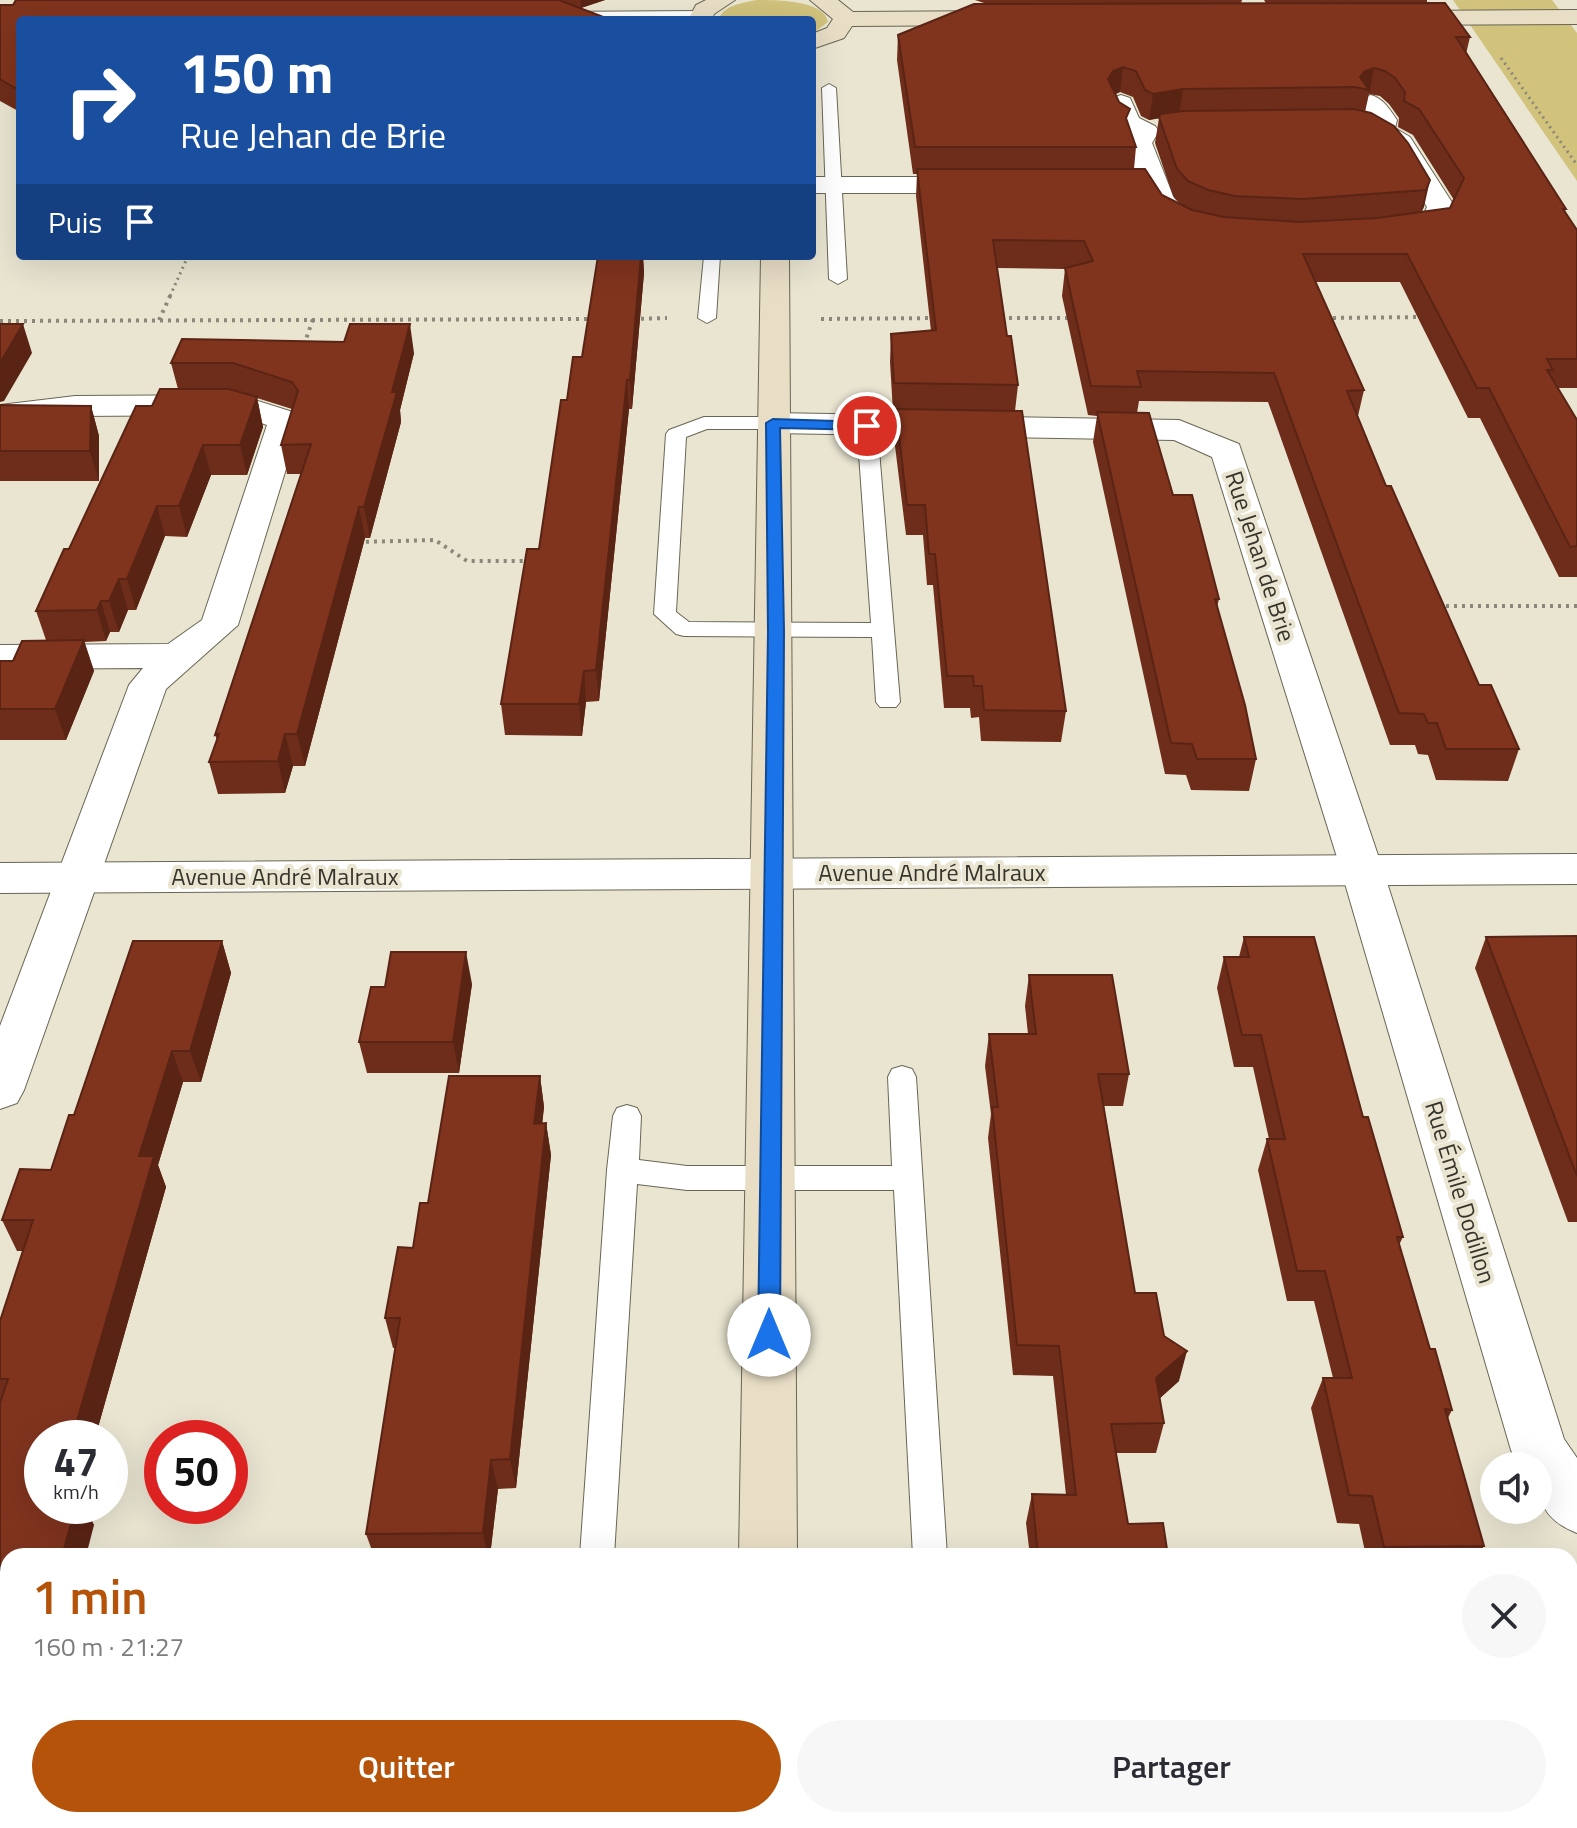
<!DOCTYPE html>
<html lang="fr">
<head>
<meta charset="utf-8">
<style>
  :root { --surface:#fff; --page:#f7f7f7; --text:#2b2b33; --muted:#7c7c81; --accent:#b45309 }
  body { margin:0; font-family:"Titillium Web",sans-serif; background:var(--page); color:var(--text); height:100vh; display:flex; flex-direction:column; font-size:30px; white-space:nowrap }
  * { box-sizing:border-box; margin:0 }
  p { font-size:26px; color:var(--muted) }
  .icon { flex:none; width:44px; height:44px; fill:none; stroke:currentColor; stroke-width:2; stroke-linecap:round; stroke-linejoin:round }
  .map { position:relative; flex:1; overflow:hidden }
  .drawer { position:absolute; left:0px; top:1548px; width:1578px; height:280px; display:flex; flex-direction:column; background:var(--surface); border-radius:24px 24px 0 0; box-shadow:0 8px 32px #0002 }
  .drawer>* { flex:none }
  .guide { position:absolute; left:16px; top:16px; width:800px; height:244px; border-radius:8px; box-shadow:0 8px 32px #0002; background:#1a4fa0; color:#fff; overflow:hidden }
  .tools { position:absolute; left:1480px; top:1452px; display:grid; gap:16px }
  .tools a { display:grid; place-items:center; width:72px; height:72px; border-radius:50%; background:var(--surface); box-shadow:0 8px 32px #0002; font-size:40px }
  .speed { position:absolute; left:24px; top:1420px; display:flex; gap:16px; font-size:40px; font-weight:700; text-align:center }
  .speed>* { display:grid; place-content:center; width:104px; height:104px; border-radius:50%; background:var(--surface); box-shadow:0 8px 32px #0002; line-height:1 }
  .speed small { font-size:20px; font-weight:400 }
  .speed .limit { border:12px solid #d22; background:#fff; color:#111 }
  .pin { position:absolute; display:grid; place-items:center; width:68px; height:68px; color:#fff; margin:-34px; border:4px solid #fff; border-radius:50%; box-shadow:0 2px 8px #0007 }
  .me { position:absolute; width:88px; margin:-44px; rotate:0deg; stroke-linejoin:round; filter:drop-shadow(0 0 6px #0008) }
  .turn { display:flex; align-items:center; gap:28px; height:168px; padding:0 32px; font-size:36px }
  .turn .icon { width:104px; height:104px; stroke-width:2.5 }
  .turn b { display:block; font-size:56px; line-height:68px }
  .then { display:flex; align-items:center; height:76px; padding:0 32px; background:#0003; gap:16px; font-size:30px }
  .round { display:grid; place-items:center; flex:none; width:84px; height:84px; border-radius:42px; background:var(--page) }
  .summary { display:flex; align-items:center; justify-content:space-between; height:136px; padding:0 32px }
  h1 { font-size:48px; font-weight:600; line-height:60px; color:var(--accent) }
  .action { display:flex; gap:16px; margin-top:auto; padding:16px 32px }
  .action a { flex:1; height:92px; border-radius:48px; background:var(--accent); color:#fff; font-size:32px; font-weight:600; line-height:92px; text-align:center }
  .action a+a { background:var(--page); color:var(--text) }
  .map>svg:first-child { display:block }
  .green { fill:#d1c27c }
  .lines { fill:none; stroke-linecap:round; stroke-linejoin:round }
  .service-casing { stroke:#696655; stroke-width:2 }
  .minor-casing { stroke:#696655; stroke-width:2 }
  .tertiary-casing { stroke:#696655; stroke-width:2 }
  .secondary-casing { stroke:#696655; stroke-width:2 }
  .path-far1 { stroke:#8b887b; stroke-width:3; stroke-dasharray:2 4; stroke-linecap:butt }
  .path { stroke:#8b887b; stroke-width:4; stroke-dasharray:3 5; stroke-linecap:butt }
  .service { fill:#fff; fill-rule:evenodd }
  .minor { fill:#fff; fill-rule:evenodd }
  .tertiary { fill:#fff; fill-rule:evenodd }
  .secondary { fill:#e8ddc5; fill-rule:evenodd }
  .wall { fill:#6e2d1a; fill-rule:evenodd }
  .shaded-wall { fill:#5a2415 }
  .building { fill:#80341e; stroke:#5a2415; stroke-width:2 }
  .route { fill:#1a73e8; stroke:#114b97; stroke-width:2 }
  .labels { text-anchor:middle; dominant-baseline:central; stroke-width:8; stroke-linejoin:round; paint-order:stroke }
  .street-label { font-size:24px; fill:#36352d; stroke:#e9e5d1 }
</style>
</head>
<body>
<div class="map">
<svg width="1577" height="1828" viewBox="0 0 1577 1828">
  <rect width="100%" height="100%" fill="#e9e5d1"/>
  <path class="green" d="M 757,0 C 776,0 825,0 828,22 L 812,34 L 812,20 L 718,20 C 724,5 742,3 757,0 Z
    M 1453,0 L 1552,0 L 1577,33 L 1577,181 Z"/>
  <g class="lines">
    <g class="service-casing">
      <path id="service" d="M 829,84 L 836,88 L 847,279 L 838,284 L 829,279 L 822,88 Z
        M 704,256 L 720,256 L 716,318 L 707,323 L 698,318 Z
        M 704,417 L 773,417 L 783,423 L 773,429 L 707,429 L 686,437 L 676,612 L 689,622 L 871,623 L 857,426 L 867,420 L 877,426 L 900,702 L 896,707 L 880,707 L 876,702 L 872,637 L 684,636 L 676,634 L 654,614 L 666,434 L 669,430 Z
        M 902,1066 L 912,1069 L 916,1077 L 947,1556 L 913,1556 L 894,1190 L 687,1190 L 637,1184 L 614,1556 L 580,1556 L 607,1170 L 613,1116 L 617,1108 L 627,1105 L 637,1108 L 641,1116 L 639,1160 L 687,1166 L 892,1166 L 888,1077 L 892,1069 Z
        M 562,1820 L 600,1820 L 600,1828 L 562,1828 Z
        M 926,1820 L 964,1820 L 964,1828 L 926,1828 Z"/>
    </g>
    <g class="minor-casing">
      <path id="minor" d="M 1121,95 L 1130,98 L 1139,118 L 1155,126 L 1159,131 L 1152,143 L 1174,198 L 1199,223 L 1195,229 C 1151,240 1136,173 1126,143 L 1131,134 L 1119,127 L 1108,103 L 1112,98 Z
        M 1371,95 C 1384,99 1390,110 1397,120 L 1395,128 L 1410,137 L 1455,207 L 1442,233 L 1392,242 L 1382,240 L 1378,234 L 1382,228 L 1421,221 L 1427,207 L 1391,148 L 1369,131 L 1371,120 L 1358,103 L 1362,98 Z
        M 812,177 L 975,177 L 985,179 L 989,185 L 985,191 L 975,193 L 812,193 Z
        M 239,395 L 296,413 L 301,420 L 238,625 L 166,689 L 24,1090 L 17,1103 L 0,1109 L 0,1026 L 129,685 L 143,668 L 0,669 L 0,645 L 168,644 L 202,620 L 267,425 L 236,415 L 75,416 L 0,425 L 0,405 L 75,396 Z
        M 773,413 L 1179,420 L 1239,444 L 1383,870 L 1564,1439 L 1577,1458 L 1577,1533 C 1542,1519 1538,1501 1538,1466 L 1518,1466 L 1511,1450 L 1341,870 L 1212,457 L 1174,440 L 773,433 L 761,430 L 757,423 L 761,416 Z"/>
    </g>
    <g class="tertiary-casing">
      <path id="tertiary" d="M 700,11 L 708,13 L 710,20 L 536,19 L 540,14 L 548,12 Z
        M 1577,854 L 1577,884 L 0,893 L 0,863 Z"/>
    </g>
    <g class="secondary-casing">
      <path id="secondary" d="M 706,0 L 735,0 L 714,14 L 712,20 L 688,20 L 696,5 Z
        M 810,0 L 838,0 L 853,12 L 999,11 L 1007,13 L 1011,18 L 1007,23 L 999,25 L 852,26 L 844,38 L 812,49 L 812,34 L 827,28 L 833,19 Z
        M 1577,10 L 1577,24 L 1396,25 L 1388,23 L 1384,18 L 1388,13 L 1396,11 Z
        M 761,256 L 789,256 L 797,1556 L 739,1556 Z
        M 733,1820 L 799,1820 L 799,1828 L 733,1828 Z"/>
    </g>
    <path class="path-far1" d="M 1501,58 L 1577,165
      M 170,296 L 188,256"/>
    <path class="path" d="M 1001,318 L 1071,318
      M 1325,318 L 1423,317
      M 633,319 L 667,318
      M 821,319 L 935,318
      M 159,320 L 171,294
      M 0,321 L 591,319
      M 304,345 L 313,319
      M 358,542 L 435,540 L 467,561 L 530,561
      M 1438,606 L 1577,606"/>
    <use href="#service" class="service"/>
    <use href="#minor" class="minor"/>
    <use href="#tertiary" class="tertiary"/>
    <use href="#secondary" class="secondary"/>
  </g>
  <path class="wall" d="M 15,0 L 605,0 L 581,8 L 20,20 L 20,112 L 0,101 L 0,5 L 13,5 Z
    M 975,0 L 1242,0 L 1241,3 L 1266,3 L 1264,0 L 1427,0 L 1427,3 L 1470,37 L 1466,54 L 1566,209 L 1565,211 L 1577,230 L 1577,388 L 1558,388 L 1577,420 L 1577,577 L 1559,577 L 1480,418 L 1468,418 L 1400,282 L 1316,282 L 1364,390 L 1358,416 L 1386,486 L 1479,685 L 1519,749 L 1508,781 L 1436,780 L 1428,755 L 1418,754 L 1415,745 L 1390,745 L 1268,402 L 1139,401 L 1137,413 L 1219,599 L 1217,607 L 1256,759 L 1249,791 L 1191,790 L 1186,775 L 1165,774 L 1093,442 L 1097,416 L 1088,415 L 1062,296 L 1065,269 L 997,268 L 1007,336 L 1018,385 L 1015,411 L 1066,711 L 1061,742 L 981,741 L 979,717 L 971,718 L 970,708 L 944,708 L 933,585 L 927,585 L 923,535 L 906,535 L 894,438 L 896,412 L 893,412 L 890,362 L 891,334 L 931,331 L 916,196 L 917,174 L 913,174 L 897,60 L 898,35 L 987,4 ZM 1120,92 L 1133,97 L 1141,116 L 1149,120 L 1159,118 L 1155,143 L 1173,196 L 1180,204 L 1162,195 L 1134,169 L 1136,147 L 1128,124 L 1116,94 ZM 1369,94 L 1380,96 L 1389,104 L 1399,118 L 1398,127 L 1413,135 L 1454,200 L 1450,208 L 1421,212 L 1430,180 L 1365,112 Z
    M 598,256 L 643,256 L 644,273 L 632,409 L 629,409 L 599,701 L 586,702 L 582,736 L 505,735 L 501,704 L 539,549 L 567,400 L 582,357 Z
    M 414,353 L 400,410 L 401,422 L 370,538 L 365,538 L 305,766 L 293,766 L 285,793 L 218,794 L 209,762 L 217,740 L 215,735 L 301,474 L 287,474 L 281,445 L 292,409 L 257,398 L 263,427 L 247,475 L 211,475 L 187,537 L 165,536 L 136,610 L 128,610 L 119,632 L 110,632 L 106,641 L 84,642 L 94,671 L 66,740 L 0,740 L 0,661 L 13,661 L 46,640 L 36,611 L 69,549 L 152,406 L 178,389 L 171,363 Z
    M 0,405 L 91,406 L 99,436 L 99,481 L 0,481 Z
    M 1577,936 L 1577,1222 L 1568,1222 L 1475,968 L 1486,937 Z
    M 1244,937 L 1363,1117 L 1403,1237 L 1399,1245 L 1430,1349 L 1452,1410 L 1448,1418 L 1484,1546 L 1478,1556 L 1366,1556 L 1359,1524 L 1337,1523 L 1311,1408 L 1323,1378 L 1333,1378 L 1314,1301 L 1287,1301 L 1258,1170 L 1267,1139 L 1269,1139 L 1253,1067 L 1234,1067 L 1217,988 L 1224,957 L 1239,957 Z
    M 222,941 L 231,973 L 201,1082 L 183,1082 L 158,1165 L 166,1187 L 95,1438 L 42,1438 L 42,1506 L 84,1506 L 94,1525 L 8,1556 L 0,1828 L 0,1321 L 23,1251 L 17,1251 L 2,1220 L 51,1170 L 74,1115 Z
    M 1029,975 L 1129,1074 L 1123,1106 L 1104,1106 L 1135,1293 L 1164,1336 L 1179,1381 L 1160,1398 L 1164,1423 L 1156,1453 L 1116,1453 L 1128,1524 L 1168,1556 L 1030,1556 L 1026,1523 L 1032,1494 L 1066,1495 L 1053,1376 L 1013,1375 L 988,1138 L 991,1114 L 985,1066 L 989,1034 L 1028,1034 L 1025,1006 Z
    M 472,984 L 459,1073 L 367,1073 L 359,1042 L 385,987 Z
    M 540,1076 L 544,1107 L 542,1123 L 546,1123 L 551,1155 L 516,1488 L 498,1489 L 490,1556 L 374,1556 L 366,1534 L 396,1348 L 393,1348 L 385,1318 L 413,1248 L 428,1203 Z
    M 1057,1820 L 1245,1820 L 1245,1824 L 1251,1828 L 1058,1828 Z
    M 1445,1820 L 1570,1820 L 1577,1828 L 1447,1828 Z"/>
  <path class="shaded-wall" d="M 580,0 L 605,0 L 581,8 Z
    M 1123,67 L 1120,92 L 1110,96 L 1108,79 L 1113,71 Z
    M 1374,68 L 1369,94 L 1369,90 L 1360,77 L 1365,71 Z
    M 1183,89 L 1179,115 L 1149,120 L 1153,94 Z
    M 1430,180 L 1424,207 L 1419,217 L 1426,190 Z
    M 641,256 L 643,256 L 644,273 L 632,409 L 630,380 Z
    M 23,324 L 32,353 L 4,401 L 0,402 L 0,363 Z
    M 410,324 L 414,353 L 400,410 L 401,422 L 370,538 L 364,507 L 392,392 Z
    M 627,380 L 629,409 L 599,701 L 596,670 Z
    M 257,397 L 263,427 L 247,475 L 240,445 Z
    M 91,406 L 99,436 L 99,481 L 90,451 Z
    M 203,445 L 211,475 L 187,537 L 179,506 Z
    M 157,506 L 165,536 L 136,610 L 127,579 Z
    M 359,507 L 365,538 L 305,766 L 297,734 Z
    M 119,579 L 128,610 L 119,632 L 109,601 Z
    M 101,601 L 110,632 L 106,641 L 97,610 Z
    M 84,640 L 94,671 L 66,740 L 55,709 Z
    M 584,671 L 586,702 L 582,736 L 579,704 Z
    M 285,734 L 293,766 L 285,793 L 278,761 Z
    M 222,941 L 231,973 L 201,1082 L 190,1051 Z
    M 466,952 L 472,984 L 459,1073 L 453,1042 Z
    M 172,1051 L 183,1082 L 158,1165 L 166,1187 L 95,1438 L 72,1438 L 139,1156 Z
    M 540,1076 L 544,1107 L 539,1155 L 534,1124 Z
    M 546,1123 L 551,1155 L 516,1488 L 510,1459 Z
    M 1187,1351 L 1179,1381 L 1149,1408 L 1156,1378 Z
    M 491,1460 L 498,1489 L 490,1556 L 488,1556 L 483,1533 Z
    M 68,1506 L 84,1506 L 94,1525 L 86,1556 L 62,1556 Z
    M 8,1713 L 8,1807 L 2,1828 L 0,1828 L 0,1742 Z
    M 470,1820 L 480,1820 L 479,1828 L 469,1828 Z"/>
  <path class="building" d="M 16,0 L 559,0 L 611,20 L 20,20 L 20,91 L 0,79 L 0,5 L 13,5 Z
    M 1445,3 L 1470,37 L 1456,37 L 1566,209 L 1563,209 L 1577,230 L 1577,359 L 1547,359 L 1553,370 L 1547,370 L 1577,420 L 1577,546 L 1570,547 L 1489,388 L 1477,388 L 1407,254 L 1303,254 L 1364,390 L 1347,391 L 1386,486 L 1391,486 L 1479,685 L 1491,685 L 1519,749 L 1446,749 L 1437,723 L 1428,723 L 1424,714 L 1399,713 L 1274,373 L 1137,371 L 1141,387 L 1091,386 L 1065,268 L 1093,261 L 1084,241 L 993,240 L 1007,336 L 1011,336 L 1018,385 L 894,383 L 891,334 L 936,330 L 917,169 L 1145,169 L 1162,195 L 1192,210 L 1224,217 L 1300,222 L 1377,218 L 1450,208 L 1464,178 L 1419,109 L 1404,101 L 1405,92 L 1395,78 L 1385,71 L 1374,68 L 1365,71 L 1360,77 L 1369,90 L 1354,87 L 1183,89 L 1153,94 L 1145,90 L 1136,71 L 1123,67 L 1113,71 L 1108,79 L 1119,102 L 1130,109 L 1126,118 L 1136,147 L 915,147 L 898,35 L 974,4 Z
    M 1354,109 L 1371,113 L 1394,126 L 1408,143 L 1430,180 L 1426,190 L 1303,199 L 1235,196 L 1208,190 L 1188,181 L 1177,169 L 1159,117 L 1161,114 L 1183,111 Z
    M 598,256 L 641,256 L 630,380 L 627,380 L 596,670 L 584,671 L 579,704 L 501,704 L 527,549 L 539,549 L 561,400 L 567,400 L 573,357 L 582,357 Z
    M 0,324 L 23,324 L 0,363 Z
    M 350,324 L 410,324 L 392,392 L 397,392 L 364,507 L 359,507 L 297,734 L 285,734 L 278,761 L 209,762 L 219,734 L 215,735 L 311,444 L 281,445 L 298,391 L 292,382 L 233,363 L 171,363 L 182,339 L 344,342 Z
    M 160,389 L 229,389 L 257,397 L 240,445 L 203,445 L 179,506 L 157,506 L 127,579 L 119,579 L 109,601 L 101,601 L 97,610 L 36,611 L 64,549 L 69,549 L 136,406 L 152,406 Z
    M 0,405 L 91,406 L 90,451 L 0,451 Z
    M 896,409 L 1022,411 L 1066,711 L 984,710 L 982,686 L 974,686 L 973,676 L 947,676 L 935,554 L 929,554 L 925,505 L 907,505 Z
    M 1097,412 L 1149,413 L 1173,495 L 1192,495 L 1219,599 L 1215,599 L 1245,705 L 1256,759 L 1197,759 L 1192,744 L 1171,743 Z
    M 84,640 L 55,709 L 0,709 L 0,661 L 13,661 L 22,641 Z
    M 1577,936 L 1577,1176 L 1486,937 Z
    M 1244,937 L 1314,937 L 1363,1117 L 1368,1117 L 1403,1237 L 1397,1237 L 1430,1349 L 1435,1349 L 1452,1410 L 1445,1409 L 1484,1546 L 1384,1547 L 1372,1496 L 1349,1495 L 1323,1378 L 1352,1378 L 1325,1271 L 1297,1271 L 1267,1139 L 1285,1139 L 1261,1035 L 1242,1035 L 1224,957 L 1249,957 Z
    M 133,941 L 222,941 L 190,1051 L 172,1051 L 139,1156 L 154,1156 L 72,1438 L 42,1438 L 42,1506 L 76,1506 L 62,1556 L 8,1556 L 8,1713 L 0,1742 L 0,1403 L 8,1379 L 0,1379 L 0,1321 L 33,1220 L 2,1220 L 20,1169 L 51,1170 L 69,1115 L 74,1115 Z
    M 391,952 L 466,952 L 453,1042 L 359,1042 L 371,987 L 385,987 Z
    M 1029,975 L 1112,975 L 1129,1074 L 1098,1074 L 1135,1293 L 1156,1293 L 1164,1336 L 1187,1351 L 1156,1378 L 1164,1423 L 1111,1424 L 1128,1524 L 1163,1523 L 1168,1556 L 1038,1556 L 1032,1494 L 1076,1495 L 1059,1346 L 1017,1345 L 992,1107 L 998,1107 L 989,1034 L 1036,1034 Z
    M 449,1076 L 540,1076 L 534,1124 L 546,1123 L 510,1459 L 491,1460 L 483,1533 L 366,1534 L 400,1318 L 385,1318 L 398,1247 L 413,1248 L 420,1203 L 428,1203 Z
    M 1570,1682 L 1577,1705 L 1577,1828 L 1470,1828 L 1468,1820 L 1570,1820 Z
    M 300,1820 L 470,1820 L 469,1828 L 299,1828 Z
    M 1066,1820 L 1245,1820 L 1245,1824 L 1251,1828 L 1067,1828 Z"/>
  <path class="route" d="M 773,419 L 867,422 L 874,426 L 867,430 L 780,428 L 784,631 L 780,1335 L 777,1342 L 769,1345 L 761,1342 L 758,1335 L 768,631 L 766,423 Z"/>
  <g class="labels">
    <g class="street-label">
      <text transform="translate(1261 556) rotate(72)">Rue Jehan de Brie</text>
      <text x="932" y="872">Avenue André Malraux</text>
      <text x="285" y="876">Avenue André Malraux</text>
      <text transform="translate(1461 1192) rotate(73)">Rue Émile Dodillon</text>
    </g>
  </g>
</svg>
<div class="tools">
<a><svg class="icon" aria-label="sound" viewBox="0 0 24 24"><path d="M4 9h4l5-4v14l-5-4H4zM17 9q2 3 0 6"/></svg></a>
</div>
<div class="speed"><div>47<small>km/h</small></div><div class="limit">50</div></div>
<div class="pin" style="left:867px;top:426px;background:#d93025"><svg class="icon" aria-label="arrive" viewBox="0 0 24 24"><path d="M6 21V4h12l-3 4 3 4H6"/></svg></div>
<svg class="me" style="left:769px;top:1335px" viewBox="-20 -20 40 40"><circle r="19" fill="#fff"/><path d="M0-13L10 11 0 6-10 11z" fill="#1a73e8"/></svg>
<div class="guide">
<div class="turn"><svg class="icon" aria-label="right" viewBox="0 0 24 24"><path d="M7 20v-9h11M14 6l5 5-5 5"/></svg><div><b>150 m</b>Rue Jehan de Brie</div></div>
<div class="then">Puis<svg class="icon" aria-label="arrive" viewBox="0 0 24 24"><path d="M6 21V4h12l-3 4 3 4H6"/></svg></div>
</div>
<section class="drawer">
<div class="summary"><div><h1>1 min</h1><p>160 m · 21:27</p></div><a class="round"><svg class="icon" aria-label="close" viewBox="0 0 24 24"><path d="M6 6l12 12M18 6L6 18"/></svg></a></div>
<div class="action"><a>Quitter</a><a>Partager</a></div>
</section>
</div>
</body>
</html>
